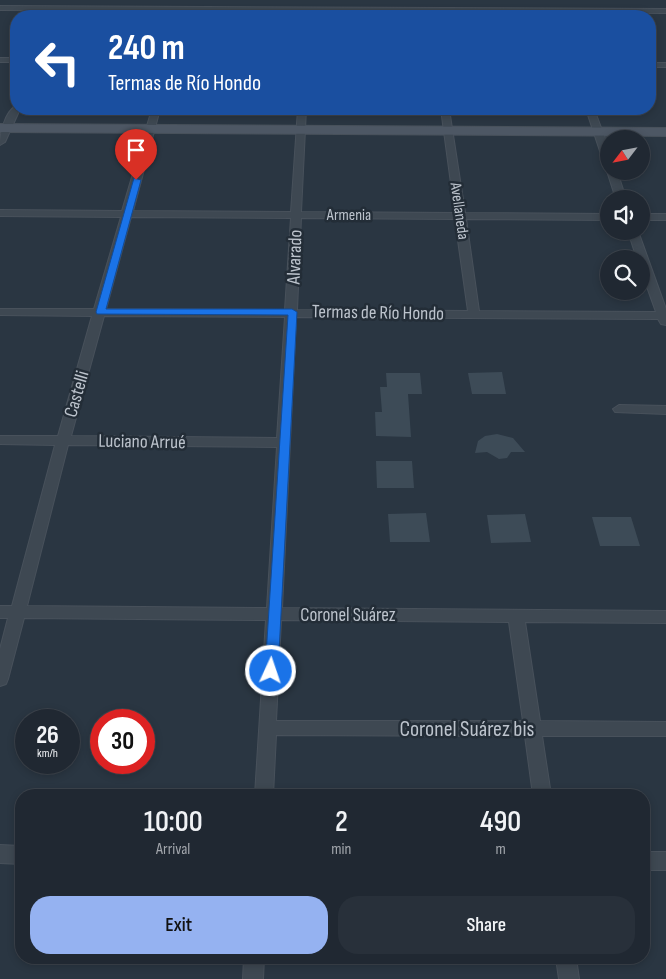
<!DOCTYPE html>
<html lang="en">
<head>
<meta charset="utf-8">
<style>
  :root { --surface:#202832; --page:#28303a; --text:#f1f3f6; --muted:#a2a6ac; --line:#3d444d; --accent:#95b2f1 }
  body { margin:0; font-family:"Sofia Sans Condensed",sans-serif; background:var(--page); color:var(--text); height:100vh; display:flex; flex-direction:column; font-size:19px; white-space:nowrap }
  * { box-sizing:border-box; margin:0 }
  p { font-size:16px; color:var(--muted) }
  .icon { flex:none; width:28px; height:28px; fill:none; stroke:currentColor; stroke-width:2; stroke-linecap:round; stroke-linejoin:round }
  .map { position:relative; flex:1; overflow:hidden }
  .drawer { position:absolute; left:15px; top:789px; width:635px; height:175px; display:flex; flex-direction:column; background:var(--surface); border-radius:20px; box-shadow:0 2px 8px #0003,0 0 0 1px var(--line) }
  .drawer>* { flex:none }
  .banner { position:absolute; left:10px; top:10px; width:646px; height:105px; border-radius:20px; box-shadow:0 2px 8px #0003,0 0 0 1px var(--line); background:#1a4fa0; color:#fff; overflow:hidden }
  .needle { width:32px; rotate:238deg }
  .buttons { position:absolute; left:600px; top:130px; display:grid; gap:10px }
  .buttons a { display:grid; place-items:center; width:50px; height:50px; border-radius:50%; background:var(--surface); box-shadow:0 2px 8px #0003,0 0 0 1px var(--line); font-size:25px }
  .speed { position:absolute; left:15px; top:709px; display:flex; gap:10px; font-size:25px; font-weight:700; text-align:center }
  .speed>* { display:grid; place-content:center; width:65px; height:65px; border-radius:50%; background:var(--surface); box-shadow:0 2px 8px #0003,0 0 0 1px var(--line); line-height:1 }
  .speed small { font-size:12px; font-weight:400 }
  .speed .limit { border:8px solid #d22; background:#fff; color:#111 }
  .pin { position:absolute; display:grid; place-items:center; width:42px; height:42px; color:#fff; margin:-51px -21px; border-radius:50% 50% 50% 0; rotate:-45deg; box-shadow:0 0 5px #0007 }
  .pin .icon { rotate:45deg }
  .me { position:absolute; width:55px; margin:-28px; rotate:3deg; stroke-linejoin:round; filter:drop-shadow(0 0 4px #0008) }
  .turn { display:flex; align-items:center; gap:18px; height:105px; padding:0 15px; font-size:22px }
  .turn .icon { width:65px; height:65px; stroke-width:2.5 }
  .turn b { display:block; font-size:35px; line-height:42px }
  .eta { display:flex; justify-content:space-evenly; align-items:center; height:85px; text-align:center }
  .eta b { font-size:30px; font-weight:600; line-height:35px }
  .primary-button { display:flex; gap:10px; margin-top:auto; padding:10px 15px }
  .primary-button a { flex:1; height:58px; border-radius:20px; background:var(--accent); color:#111; font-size:20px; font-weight:600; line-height:58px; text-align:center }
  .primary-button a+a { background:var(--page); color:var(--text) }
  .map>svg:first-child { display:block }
  .building { fill:#3d4b57 }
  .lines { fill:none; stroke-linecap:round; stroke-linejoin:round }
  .street-casing { stroke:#48515b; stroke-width:2 }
  .secondary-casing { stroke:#48515b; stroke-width:2 }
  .street { fill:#3e4852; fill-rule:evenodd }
  .secondary { fill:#4d5764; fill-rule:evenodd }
  .route { fill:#1a73e8; stroke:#114b97 }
  .labels { text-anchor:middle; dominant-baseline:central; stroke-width:5; stroke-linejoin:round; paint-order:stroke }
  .far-street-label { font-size:16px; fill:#bcc3cc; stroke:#232d37 }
  .street-label { font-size:19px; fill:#bcc3cc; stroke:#232d37 }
  .near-street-label { font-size:22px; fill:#bcc3cc; stroke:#232d37 }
</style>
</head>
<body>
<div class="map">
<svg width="666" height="979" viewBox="0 0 666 979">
  <rect width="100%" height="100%" fill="#2a3642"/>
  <path class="building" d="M 502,372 L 506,394 L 472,394 L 468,373 Z
    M 386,373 L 420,373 L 422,394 L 408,394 L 411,437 L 376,436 L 375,412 L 382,412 L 380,387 L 387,387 Z
    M 497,434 L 513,438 L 525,452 L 511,452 L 507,458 L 499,459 L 487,452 L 475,453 L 478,441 L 485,436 Z
    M 376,461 L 412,461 L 414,488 L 377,488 Z
    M 426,513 L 430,542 L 390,542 L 388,514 Z
    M 525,514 L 531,542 L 491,543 L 487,515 Z
    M 592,517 L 631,517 L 640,546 L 600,546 Z"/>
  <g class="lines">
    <g class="street-casing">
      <path id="street" d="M 0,6 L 666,9 L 666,13 L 0,10 Z
        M 0,58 L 16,58 L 16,62 L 0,62 Z
        M 650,63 L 666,63 L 666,67 L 650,67 Z
        M 16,106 L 16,109 L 20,109 L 5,142 L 0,145 C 0,133 5,112 16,106 Z
        M 152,109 L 160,109 L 133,211 L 291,212 L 298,109 L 306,109 L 301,212 L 455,213 L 441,109 L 449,109 L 465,213 L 609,214 L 609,220 L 466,219 L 479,311 L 656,312 L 641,270 L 641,259 L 637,259 L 628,231 L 638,231 L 666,309 L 666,325 L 661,324 L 658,319 L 296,317 L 282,608 L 666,611 L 666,623 L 525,622 L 540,721 L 666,722 L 666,736 L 542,736 L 551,795 L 533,795 L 525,736 L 276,735 L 273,795 L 255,795 L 266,620 L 24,618 L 8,679 L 6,684 L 0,686 L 0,649 L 8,618 L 0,618 L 0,606 L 12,606 L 55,445 L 0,444 L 0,436 L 58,436 L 92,316 L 0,315 L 0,309 L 94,309 L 121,217 L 0,216 L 0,210 L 122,211 ZM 131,217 L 291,218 L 285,310 L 106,309 ZM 301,218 L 455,219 L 468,311 L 297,310 ZM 104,316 L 285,317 L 277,438 L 71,436 ZM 68,445 L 277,447 L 267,608 L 27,606 ZM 281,620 L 509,622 L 523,721 L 276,721 Z
        M 586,109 L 594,109 L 609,149 L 609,166 L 604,163 Z
        M 609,169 L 609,171 L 617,171 L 626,199 L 616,199 L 607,171 Z
        M 641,214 L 666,214 L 666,220 L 641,220 Z
        M 619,405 L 666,406 L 666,414 L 615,412 L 613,409 Z
        M 0,845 L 21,846 L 21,864 L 0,863 Z
        M 644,852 L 666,852 L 666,870 L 644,870 Z
        M 244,958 L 264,958 L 263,979 L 243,979 Z
        M 556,958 L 576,958 L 579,979 L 559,979 Z"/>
    </g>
    <g class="secondary-casing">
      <path id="secondary" d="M 0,124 L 666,128 L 666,136 L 0,132 Z"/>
    </g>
    <use href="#street" class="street"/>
    <use href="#secondary" class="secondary"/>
  </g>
  <path class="route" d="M 134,178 L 141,180 L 106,309 L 292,309 L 297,312 L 278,671 L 276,675 L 267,675 L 265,671 L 288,315 L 97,314 L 96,312 Z"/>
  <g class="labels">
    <g class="far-street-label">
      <text transform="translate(459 211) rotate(82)">Avellaneda</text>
      <text x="349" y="215">Armenia</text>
    </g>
    <g class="street-label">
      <text transform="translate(295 257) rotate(-88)">Alvarado</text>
      <text transform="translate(378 313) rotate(1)">Termas de Río Hondo</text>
      <text transform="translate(77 394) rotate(-74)">Castelli</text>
      <text transform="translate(142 442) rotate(1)">Luciano Arrué</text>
      <text x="348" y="615">Coronel Suárez</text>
    </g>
    <g class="near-street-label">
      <text x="467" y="729">Coronel Suárez bis</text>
    </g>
  </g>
</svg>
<div class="buttons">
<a><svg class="needle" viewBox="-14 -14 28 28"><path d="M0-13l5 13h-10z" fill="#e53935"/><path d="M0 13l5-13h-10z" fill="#a2a6ac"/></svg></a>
<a><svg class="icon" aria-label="sound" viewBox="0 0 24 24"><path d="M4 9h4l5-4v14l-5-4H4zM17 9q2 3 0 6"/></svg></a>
<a><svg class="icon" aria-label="search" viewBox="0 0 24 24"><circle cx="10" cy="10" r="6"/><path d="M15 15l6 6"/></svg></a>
</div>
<div class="speed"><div>26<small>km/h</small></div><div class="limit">30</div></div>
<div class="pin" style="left:136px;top:180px;background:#d93025"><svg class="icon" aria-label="arrive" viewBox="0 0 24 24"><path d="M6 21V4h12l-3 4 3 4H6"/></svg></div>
<svg class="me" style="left:271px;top:671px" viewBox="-20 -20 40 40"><circle r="17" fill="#1a73e8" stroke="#fff" stroke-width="3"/><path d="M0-11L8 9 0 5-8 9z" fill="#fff"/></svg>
<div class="banner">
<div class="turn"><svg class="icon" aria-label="left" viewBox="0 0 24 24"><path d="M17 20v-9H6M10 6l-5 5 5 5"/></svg><div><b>240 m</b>Termas de Río Hondo</div></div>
</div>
<section class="drawer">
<div class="eta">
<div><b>10:00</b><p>Arrival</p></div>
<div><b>2</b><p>min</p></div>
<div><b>490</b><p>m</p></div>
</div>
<div class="primary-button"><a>Exit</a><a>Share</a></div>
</section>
</div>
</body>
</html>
